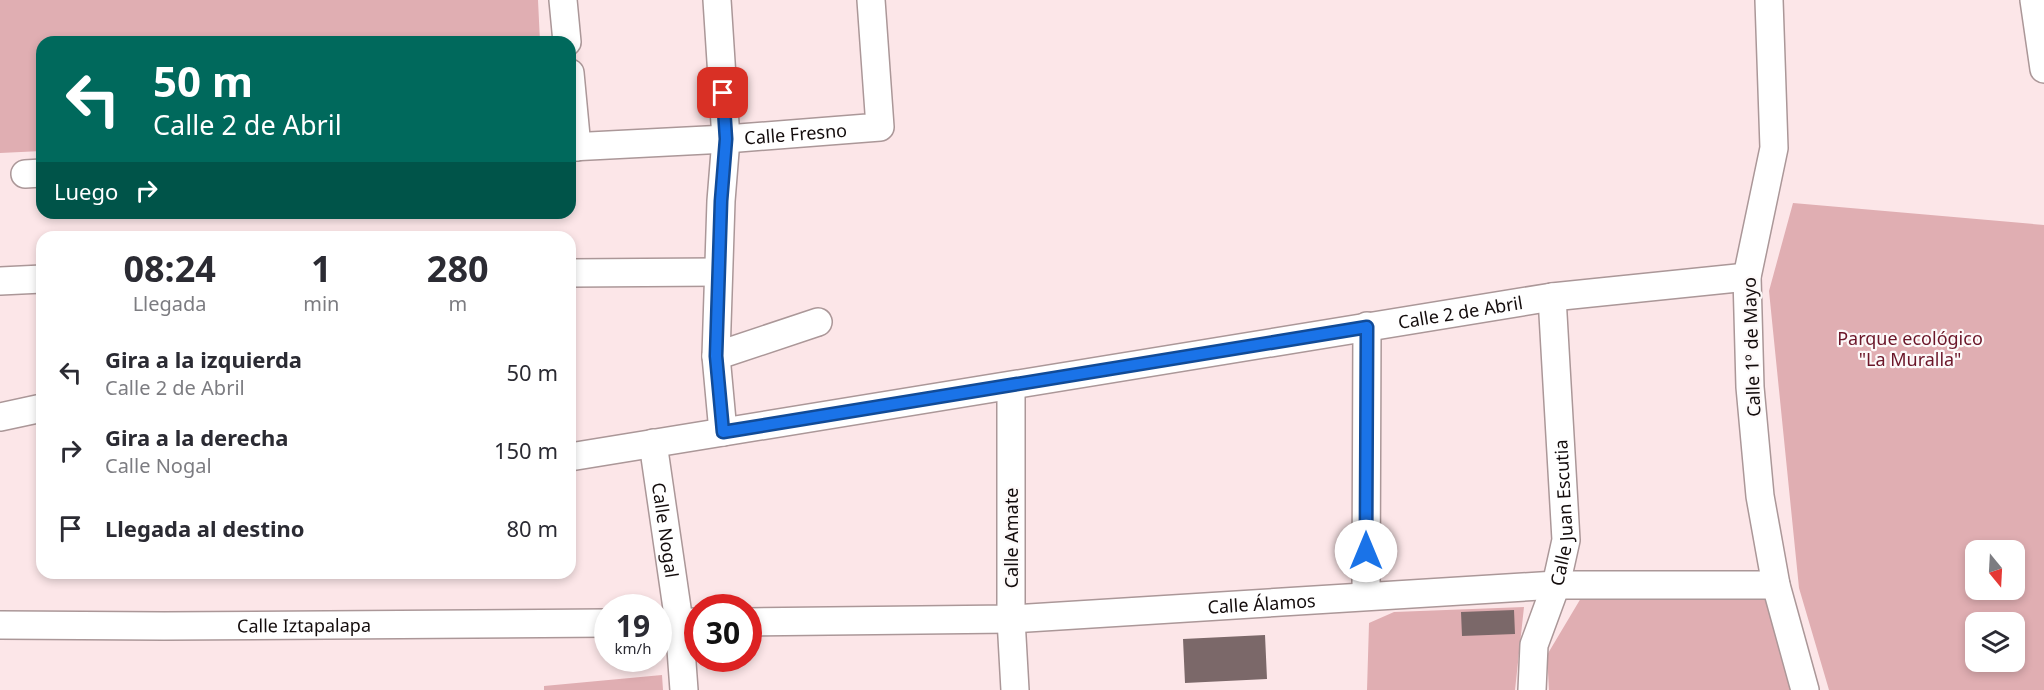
<!DOCTYPE html>
<html lang="es">
<head>
<meta charset="utf-8">
<style>
  :root { --surface:#fff; --page:#f7f7f7; --text:#2b2b33; --muted:#7c7c81 }
  body { margin:0; font-family:"Noto Sans",sans-serif; background:var(--page); color:var(--text); height:100vh; display:flex; flex-direction:column; font-size:22px; white-space:nowrap }
  * { box-sizing:border-box; margin:0 }
  p { font-size:20px; color:var(--muted) }
  .icon { flex:none; width:33px; height:33px; fill:none; stroke:currentColor; stroke-width:2; stroke-linecap:round; stroke-linejoin:round }
  .map { position:relative; flex:1; overflow:hidden }
  .panel { position:absolute; left:36px; top:231px; width:540px; height:348px; display:flex; flex-direction:column; background:var(--surface); border-radius:18px; box-shadow:0 3px 9px #0003 }
  .panel>* { flex:none }
  .banner { position:absolute; left:36px; top:36px; width:540px; height:183px; border-radius:18px; box-shadow:0 3px 9px #0003; background:#00695c; color:#fff; overflow:hidden }
  .needle { width:39px; rotate:162deg }
  .fabs { position:absolute; left:1965px; top:540px; display:grid; gap:12px }
  .fabs a { display:grid; place-items:center; width:60px; height:60px; border-radius:12px; background:var(--surface); box-shadow:0 3px 9px #0003; font-size:30px }
  .speed { position:absolute; left:594px; top:594px; display:flex; gap:12px; font-size:30px; font-weight:700; text-align:center }
  .speed>* { display:grid; place-content:center; width:78px; height:78px; border-radius:50%; background:var(--surface); box-shadow:0 3px 9px #0003; line-height:1 }
  .speed small { font-size:15px; font-weight:400 }
  .speed .limit { border:9px solid #d22; background:#fff; color:#111 }
  .pin { position:absolute; display:grid; place-items:center; width:51px; height:51px; color:#fff; margin:-26px; border-radius:12px; box-shadow:0 3px 9px #0006 }
  .me { position:absolute; width:66px; margin:-33px; rotate:0deg; stroke-linejoin:round; filter:drop-shadow(0 0 4px #0008) }
  .turn { display:flex; align-items:center; gap:21px; height:126px; padding:0 18px; font-size:27px }
  .turn .icon { width:78px; height:78px; stroke-width:2.5 }
  .turn b { display:block; font-size:42px; line-height:51px }
  .then { display:flex; align-items:center; height:57px; padding:0 18px; background:#0003; gap:12px; font-size:22px }
  .eta { display:flex; justify-content:space-evenly; align-items:center; height:102px; text-align:center }
  .eta b { font-size:36px; font-weight:700; line-height:42px }
  ul { padding:0; list-style:none }
  li { display:flex; align-items:center; gap:18px; height:78px; padding:0 18px }
  li div { flex:1 }
  li b { display:block; font-size:22px }
  li em { font-style:normal }
  .map>svg:first-child { display:block }
  .green { fill:#e0aeb2; fill-rule:evenodd }
  .building { fill:#7b6869 }
  .lines { fill:none; stroke-linecap:round; stroke-linejoin:round }
  .minor-casing { stroke:#ab9798; stroke-width:30 }
  .minor { stroke:#fff; stroke-width:27 }
  .route-casing { stroke:#114b97; stroke-width:15 }
  .route { stroke:#1a73e8; stroke-width:10 }
  .labels { text-anchor:middle; dominant-baseline:central; stroke-width:4.5; stroke-linejoin:round; paint-order:stroke }
  .street-label { font-size:18px; fill:#130c0c; stroke:#fdf9f9 }
  .park-label { font-size:18px; fill:#6b1629; stroke:#fdf9f9 }
</style>
</head>
<body>
<div class="map">
<svg width="2044" height="690" viewBox="0 0 2044 690">
  <rect width="100%" height="100%" fill="#fce6e8"/>
  <path class="green" d="M 0,0 L 538,0 L 540,42 L 42,42 L 42,151 L 0,153 Z
    M 1793,203 L 2044,225 L 2044,690 L 1829,690 L 1799,588 L 1769,291 ZM 2014,550 L 2014,590 L 1976,590 L 1976,550 ZM 2014,622 L 2014,662 L 1976,662 L 1976,622 Z
    M 1765,594 L 1791,690 L 1549,690 L 1547,655 L 1581,598 Z
    M 1524,607 L 1515,690 L 1367,690 L 1369,623 L 1394,612 Z
    M 662,675 L 663,690 L 544,690 L 544,686 Z"/>
  <path class="building" d="M 1514,610 L 1515,634 L 1462,636 L 1461,612 Z
    M 1265,635 L 1267,679 L 1185,683 L 1183,639 Z"/>
  <g class="lines">
    <g class="minor-casing">
      <g id="minor">
        <path d="M 563,0 L 567,42"/>
        <path d="M 717,0 L 726,139 L 721,201 L 716,356 L 723,432"/>
        <path d="M 1769,0 L 1774,148 L 1747,277 L 1750,387 L 1760,496 L 1776,585 L 1805,690"/>
        <path d="M 2034,0 L 2044,69"/>
        <path d="M 570,73 L 577,147"/>
        <path id="s1" d="M 570,147 L 726,139 L 880,127 L 871,0"/>
        <path d="M 25,174 L 42,173"/>
        <path d="M 570,273 L 718,272"/>
        <path d="M 0,281 L 42,279"/>
        <path d="M 716,356 L 818,322"/>
        <path d="M 1011,386 L 1011,619 L 1015,690"/>
        <path d="M 0,417 L 42,408"/>
        <path id="s2" d="M 653,443 L 679,622 L 684,690"/>
        <path id="s3" d="M 570,457 L 1552,297 L 1747,277"/>
        <path d="M 1366,596 L 1367,326"/>
        <path id="s4" d="M 748,622 L 1011,619 L 1556,585 L 1776,585"/>
        <path d="M 658,623 L 698,622"/>
        <path id="s5" d="M 0,625 L 164,626 L 608,623"/>
        <path id="s6" d="M 1532,690 L 1534,645 L 1556,585 L 1566,540 L 1552,297"/>
      </g>
    </g>
    <use href="#minor" class="minor"/>
  </g>
  <g class="lines">
    <g class="route-casing">
      <path id="route" d="M 723,93 L 726,139 L 721,201 L 716,356 L 723,432 L 1367,327 L 1366,551"/>
    </g>
    <use href="#route" class="route"/>
  </g>
  <g class="labels">
    <g class="street-label">
      <text stroke="none"><textPath href="#s1" startOffset="226">Calle Fresno</textPath></text>
      <text stroke="none"><textPath href="#s3" startOffset="902">Calle 2 de Abril</textPath></text>
      <text transform="translate(1751 347) rotate(-92)">Calle 1º de Mayo</text>
      <text stroke="none"><textPath href="#s6" startOffset="182">Calle Juan Escutia</textPath></text>
      <text stroke="none"><textPath href="#s2" startOffset="88">Calle Nogal</textPath></text>
      <text transform="translate(1011 538) rotate(-90)">Calle Amate</text>
      <text stroke="none"><textPath href="#s4" startOffset="514">Calle Álamos</textPath></text>
      <text stroke="none"><textPath href="#s5" startOffset="304">Calle Iztapalapa</textPath></text>
    </g>
    <g class="park-label">
      <text x="1910" y="338">Parque ecológico<tspan x="1910" dy="21">"La Muralla"</tspan></text>
    </g>
  </g>
</svg>
<div class="fabs">
<a><svg class="needle" viewBox="-14 -14 28 28"><path d="M0-13l5 13h-10z" fill="#e53935"/><path d="M0 13l5-13h-10z" fill="#7c7c81"/></svg></a>
<a><svg class="icon" aria-label="layers" viewBox="0 0 24 24"><path d="M12 4l9 5-9 5-9-5zM3 14l9 5 9-5"/></svg></a>
</div>
<div class="speed"><div>19<small>km/h</small></div><div class="limit">30</div></div>
<div class="pin" style="left:723px;top:93px;background:#d93025"><svg class="icon" aria-label="arrive" viewBox="0 0 24 24"><path d="M6 21V4h12l-3 4 3 4H6"/></svg></div>
<svg class="me" style="left:1366px;top:551px" viewBox="-20 -20 40 40"><circle r="19" fill="#fff"/><path d="M0-13L10 11 0 6-10 11z" fill="#1a73e8"/></svg>
<div class="banner">
<div class="turn"><svg class="icon" aria-label="left" viewBox="0 0 24 24"><path d="M17 20v-9H6M10 6l-5 5 5 5"/></svg><div><b>50 m</b>Calle 2 de Abril</div></div>
<div class="then">Luego<svg class="icon" aria-label="right" viewBox="0 0 24 24"><path d="M7 20v-9h11M14 6l5 5-5 5"/></svg></div>
</div>
<section class="panel">
<div class="eta">
<div><b>08:24</b><p>Llegada</p></div>
<div><b>1</b><p>min</p></div>
<div><b>280</b><p>m</p></div>
</div>
<ul>
<li><svg class="icon" aria-label="left" viewBox="0 0 24 24"><path d="M17 20v-9H6M10 6l-5 5 5 5"/></svg><div><b>Gira a la izquierda</b><p>Calle 2 de Abril</p></div><em>50 m</em></li>
<li><svg class="icon" aria-label="right" viewBox="0 0 24 24"><path d="M7 20v-9h11M14 6l5 5-5 5"/></svg><div><b>Gira a la derecha</b><p>Calle Nogal</p></div><em>150 m</em></li>
<li><svg class="icon" aria-label="arrive" viewBox="0 0 24 24"><path d="M6 21V4h12l-3 4 3 4H6"/></svg><div><b>Llegada al destino</b></div><em>80 m</em></li>
</ul>
</section>
</div>
</body>
</html>
